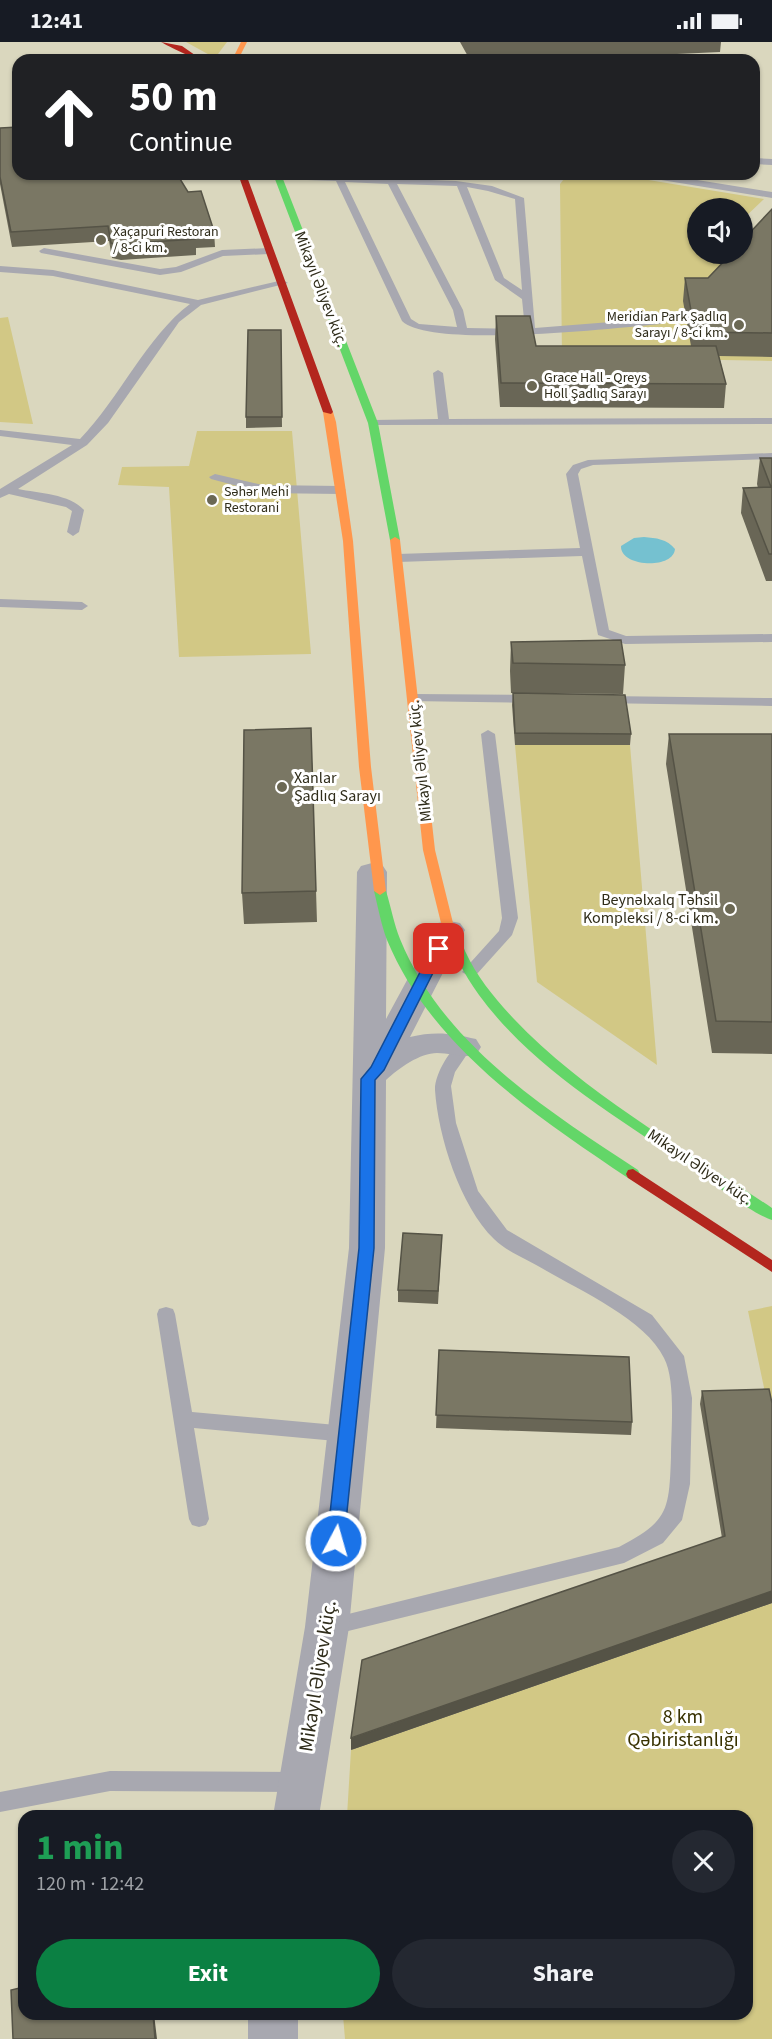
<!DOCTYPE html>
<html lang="en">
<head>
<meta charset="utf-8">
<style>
  :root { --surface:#171b24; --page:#242831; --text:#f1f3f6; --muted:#9ea1a6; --accent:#0b8043 }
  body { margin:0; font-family:"Source Sans 3",sans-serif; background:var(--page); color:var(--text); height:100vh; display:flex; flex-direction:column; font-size:22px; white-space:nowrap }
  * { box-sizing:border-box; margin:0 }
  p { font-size:20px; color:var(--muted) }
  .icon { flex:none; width:33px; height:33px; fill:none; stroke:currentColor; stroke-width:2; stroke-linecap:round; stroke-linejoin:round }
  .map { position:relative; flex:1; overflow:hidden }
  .drawer { position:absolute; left:18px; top:1768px; width:735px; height:210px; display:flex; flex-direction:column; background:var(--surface); border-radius:18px; box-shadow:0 2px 4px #0004 }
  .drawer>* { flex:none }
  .hud { position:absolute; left:12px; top:12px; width:748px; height:126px; border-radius:18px; box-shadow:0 2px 4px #0004; background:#202124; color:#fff; overflow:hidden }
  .tools { position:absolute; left:687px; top:156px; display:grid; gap:12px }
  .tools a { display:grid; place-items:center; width:66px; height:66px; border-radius:50%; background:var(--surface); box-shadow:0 2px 4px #0004; font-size:30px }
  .pin { position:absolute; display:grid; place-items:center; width:51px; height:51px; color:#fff; margin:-26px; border-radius:12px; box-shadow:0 3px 9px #0006 }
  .me { position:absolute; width:66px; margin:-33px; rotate:6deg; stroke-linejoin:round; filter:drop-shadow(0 0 4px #0008) }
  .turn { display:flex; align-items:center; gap:21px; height:126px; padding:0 18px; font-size:27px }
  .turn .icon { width:78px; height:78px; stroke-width:2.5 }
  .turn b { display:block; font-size:42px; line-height:51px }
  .round { display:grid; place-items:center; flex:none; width:63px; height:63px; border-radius:32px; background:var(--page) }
  .headline { display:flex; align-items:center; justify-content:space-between; height:102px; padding:0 18px }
  h1 { font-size:36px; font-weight:700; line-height:45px; color:#1e9e55 }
  .cta { display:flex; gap:12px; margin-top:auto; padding:12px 18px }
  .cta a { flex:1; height:69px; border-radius:36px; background:var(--accent); color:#fff; font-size:24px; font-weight:700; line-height:69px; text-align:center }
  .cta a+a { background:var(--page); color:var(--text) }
  .status { display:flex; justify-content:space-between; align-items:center; height:42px; padding:0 30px; background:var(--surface); direction:ltr }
  .status svg { height:16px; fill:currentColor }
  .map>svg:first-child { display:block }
  .green { fill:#d2c885 }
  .water { fill:#75c1d0 }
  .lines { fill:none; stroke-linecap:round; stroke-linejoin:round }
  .lane { fill:#a8a8b0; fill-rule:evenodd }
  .street { fill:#a8a8b0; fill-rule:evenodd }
  .fast { fill:#63d668; fill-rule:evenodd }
  .slow { fill:#ff974d; fill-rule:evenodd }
  .jam { fill:#b3261e; fill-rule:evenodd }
  .wall { fill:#696656 }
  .shaded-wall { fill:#555346 }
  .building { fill:#7a7764; stroke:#555346; stroke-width:1.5 }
  .route { fill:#1a73e8; stroke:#114b97; stroke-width:1.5 }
  .poi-dot { fill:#6b6853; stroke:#fff; stroke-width:2 }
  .labels { text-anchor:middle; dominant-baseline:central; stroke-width:6; stroke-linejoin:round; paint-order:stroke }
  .far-poi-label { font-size:14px; fill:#2f2c1a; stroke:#fff; text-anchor:start }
  .street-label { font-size:16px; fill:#2f2c1a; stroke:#fff }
  .poi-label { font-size:16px; fill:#2f2c1a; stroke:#fff; text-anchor:start }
  .near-street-label { font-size:20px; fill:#2f2c1a; stroke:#fff }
  .near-park-label { font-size:20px; fill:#383100; stroke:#fff }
</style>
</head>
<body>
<div class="status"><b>12:41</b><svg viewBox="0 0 49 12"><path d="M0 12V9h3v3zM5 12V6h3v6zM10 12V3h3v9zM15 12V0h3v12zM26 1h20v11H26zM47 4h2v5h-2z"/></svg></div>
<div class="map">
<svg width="772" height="1997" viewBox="0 0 772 1997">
  <rect width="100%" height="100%" fill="#dad7be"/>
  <path class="green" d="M 186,0 L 227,0 L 215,16 Z
    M 568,132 L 612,132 L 764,157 L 743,177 L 742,166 L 698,166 L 698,212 L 707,212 L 703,217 L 772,228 L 772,319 L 562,315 L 560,142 Z
    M 8,275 L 33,382 L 0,380 L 0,276 Z
    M 197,389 L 292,389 L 311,612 L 179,615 L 169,445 L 118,443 L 122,425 L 189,424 Z
    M 515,703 L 630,703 L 657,1023 L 537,940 Z
    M 772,1264 L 772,1384 L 748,1269 Z
    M 772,1561 L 772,1997 L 345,1997 L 343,1973 L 747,1972 L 747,1774 L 347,1774 L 351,1708 Z"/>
  <path class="water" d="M 644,495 C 656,496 667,497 675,507 C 673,528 620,525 621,504 L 634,496 Z"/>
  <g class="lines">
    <path class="lane" d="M 754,116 L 772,117 L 772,123 L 754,122 Z
      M 275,132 L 456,139 L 492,144 L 524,156 L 535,286 L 661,276 L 666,279 L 661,282 C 616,286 430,307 402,279 L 336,139 L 278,137 L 273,134 ZM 345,140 L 388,142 L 453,268 L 457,285 L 419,282 L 411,277 ZM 397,142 L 457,144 L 495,238 L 522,257 L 525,287 L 467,286 L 463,268 ZM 467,145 L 488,149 L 515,157 L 522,248 L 504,236 Z
      M 638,132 L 660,132 L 772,150 L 772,156 L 643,135 Z
      M 44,206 L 160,227 L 176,225 L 222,208 L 269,206 L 274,209 L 269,212 L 223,214 L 181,230 L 160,233 L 41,211 L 39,209 Z
      M 0,224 L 53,228 L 198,258 L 283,238 L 288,241 L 201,263 L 179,280 L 108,381 L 87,403 L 18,447 C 38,451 70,452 84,468 L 79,490 L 73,494 L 67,490 L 72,469 L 66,465 L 9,452 L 0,456 L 0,447 L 72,403 L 0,394 L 0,388 L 80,397 C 119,357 147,294 190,262 L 53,234 L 0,230 Z
      M 438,328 L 443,331 L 449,377 L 772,376 L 772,382 L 369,383 L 369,379 L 373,378 L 438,377 L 433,331 Z
      M 772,411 L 772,417 L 593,423 L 581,427 L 578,432 L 609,588 L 626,594 L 772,592 L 772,600 L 625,602 L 598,593 L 582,514 L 398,520 L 392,516 L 398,512 L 580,506 L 566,432 L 573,423 L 588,418 Z
      M 215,432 L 263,443 L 340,444 L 346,448 L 340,452 L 263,451 L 211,437 L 209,435 Z
      M 0,557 L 82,560 L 88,564 L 82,568 L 0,565 Z
      M 414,652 L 534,653 L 541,657 L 534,661 L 409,659 L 407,656 L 409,653 Z
      M 605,654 L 772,656 L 772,664 L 600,661 L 598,658 Z
      M 488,688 L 495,692 L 518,876 L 512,893 L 476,933 L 470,935 L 462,930 L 499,889 L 502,876 L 481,692 Z
      M 464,1000 L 470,1001 L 472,1005 L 455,1030 L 451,1044 L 456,1081 L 478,1149 L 507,1188 L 652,1273 L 684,1314 L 692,1356 L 690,1442 L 682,1478 L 663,1501 L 624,1521 L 328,1594 L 320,1591 L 317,1585 L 320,1579 L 619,1505 C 668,1479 669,1470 671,1415 C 671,1389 676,1338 664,1316 C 646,1278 581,1249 545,1228 C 529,1218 507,1210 494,1197 C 460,1164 438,1094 435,1048 C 434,1034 451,1003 464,1000 Z
      M 166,1265 L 173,1267 L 175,1272 L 192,1370 L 347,1384 L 354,1387 L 357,1392 L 354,1397 L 347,1400 L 194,1386 L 209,1477 L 206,1483 L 199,1485 L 192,1483 L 189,1477 L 157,1272 L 159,1267 Z
      M 110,1729 L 301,1730 L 309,1733 L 312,1740 L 309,1747 L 301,1750 L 110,1749 L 0,1770 L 0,1750 Z"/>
    <path class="street" d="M 372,821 L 383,824 L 387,830 L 386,977 L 438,881 L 449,879 L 460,881 L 465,888 L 410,995 C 434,989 452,991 476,997 L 481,1005 L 476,1013 C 462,1016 451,1011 437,1011 C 420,1011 399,1026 386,1038 L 385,1206 L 349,1585 L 319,1774 L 273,1774 L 305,1585 L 349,1206 L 357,830 L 361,824 Z
      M 248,1972 L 298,1972 L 298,1997 L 248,1997 Z"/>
    <path class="fast" d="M 273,132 L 281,132 L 378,381 L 400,498 L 399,500 L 395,501 L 390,498 L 368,381 Z
      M 380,845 L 386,849 C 391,865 394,882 400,897 C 443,1003 547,1068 638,1128 L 640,1132 L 638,1136 L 628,1136 C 535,1073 432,1006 387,898 C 381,882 378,865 374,849 Z
      M 448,881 C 458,884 462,902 466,911 C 477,935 496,958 514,977 C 585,1052 687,1109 772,1166 L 772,1178 C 754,1173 713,1141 695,1128 C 620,1077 534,1028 479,953 C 464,932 452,909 442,885 Z"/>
    <path class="slow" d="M 241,0 L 247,0 L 238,18 L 232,18 Z
      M 328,367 L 333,370 L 336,380 L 353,499 L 371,725 L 386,849 L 380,853 L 374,849 L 359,725 L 343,499 L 323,370 Z
      M 395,495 L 400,498 L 435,808 L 454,885 L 448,889 L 442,885 L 423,808 L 390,498 Z"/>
    <path class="jam" d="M 161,0 L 182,4 L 202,18 C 196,18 168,4 161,0 Z
      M 238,132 L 246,132 L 333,370 L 331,372 L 323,370 Z
      M 633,1127 L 772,1218 L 772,1230 L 628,1136 L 626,1132 L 628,1128 Z"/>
  </g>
  <path class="wall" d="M 460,0 L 721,0 L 720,10 L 548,18 L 470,18 Z
    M 0,86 L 188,150 L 214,189 L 215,205 L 196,206 L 196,213 L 121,218 L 112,216 L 109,199 L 12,205 L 0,142 Z
    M 772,167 L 772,315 L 719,314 L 726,342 L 724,366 L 500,365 L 495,297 L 496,274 L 536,304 L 691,304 L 683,259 L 685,236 L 708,236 Z
    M 281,288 L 282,385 L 246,386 L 246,375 Z
    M 760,416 L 772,416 L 772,539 L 766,539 L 741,471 L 743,446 L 758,446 L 757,442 Z
    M 511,600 L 625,623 L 623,652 L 511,651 L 510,629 Z
    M 513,651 L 631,692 L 630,703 L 515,703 L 512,663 Z
    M 311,686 L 317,880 L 244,882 L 242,851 Z
    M 669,692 L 772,692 L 772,1012 L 712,1011 L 666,722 Z
    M 442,1193 L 438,1262 L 398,1260 L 398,1248 Z
    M 439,1308 L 632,1380 L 631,1393 L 436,1386 Z
    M 702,1349 L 772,1561 L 351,1708 L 722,1496 L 700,1362 Z"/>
  <path class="shaded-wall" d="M 772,1549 L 772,1561 L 351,1708 L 351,1696 Z
    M 153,1972 L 154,1972 L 157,1997 L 155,1997 Z"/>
  <path class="building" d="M 18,85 L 18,132 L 177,132 L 188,150 L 201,149 L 214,189 L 193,191 L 195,197 L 120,202 L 111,201 L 108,184 L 11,190 L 0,135 L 0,86 Z
    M 772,167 L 772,291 L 695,290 L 685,236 L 708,236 L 731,212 L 742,212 L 742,199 Z
    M 496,274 L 530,274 L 536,304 L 716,304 L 726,342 L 501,341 Z
    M 248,288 L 281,288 L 282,375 L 246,375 Z
    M 760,416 L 772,416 L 772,512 L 769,512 L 743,446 L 771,445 Z
    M 621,598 L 625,623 L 513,621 L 511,600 Z
    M 513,651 L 625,653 L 631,692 L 515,691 Z
    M 311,686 L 316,849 L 242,851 L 244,688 Z
    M 669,692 L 772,692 L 772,980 L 716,979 Z
    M 403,1191 L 442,1193 L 438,1249 L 398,1248 Z
    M 439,1308 L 629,1315 L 632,1380 L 436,1373 Z
    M 769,1347 L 772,1361 L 772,1549 L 351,1696 L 362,1618 L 725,1494 L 702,1349 Z
    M 24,1945 L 24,1972 L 153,1972 L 155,1997 L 13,1997 L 11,1948 Z"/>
  <path class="route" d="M 439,903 L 445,907 L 384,1028 L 375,1038 L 374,1206 L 344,1499 L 342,1504 L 336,1506 L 330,1504 L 327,1499 L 359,1206 L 361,1037 L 371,1025 L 432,907 Z"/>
  <g class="poi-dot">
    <circle cx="101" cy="198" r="6"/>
    <circle cx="739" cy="283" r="6"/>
    <circle cx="532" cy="344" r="6"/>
    <circle cx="212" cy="458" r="6"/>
    <circle cx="282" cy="745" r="6"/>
    <circle cx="730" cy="867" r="6"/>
  </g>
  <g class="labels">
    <g class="far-poi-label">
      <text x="113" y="190">Xaçapuri Restoran<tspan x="113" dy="16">/ 8-ci km.</tspan></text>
      <text x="727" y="275" text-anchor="end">Meridian Park Şadlıq<tspan x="727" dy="16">Sarayı / 8-ci km.</tspan></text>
      <text x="544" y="336">Grace Hall - Qreys<tspan x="544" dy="16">Holl Şadlıq Sarayı</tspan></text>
      <text x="224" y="450">Səhər Mehi<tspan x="224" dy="16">Restorani</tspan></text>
    </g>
    <g class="street-label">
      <text transform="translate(321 247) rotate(69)">Mikayıl Əliyev küç.</text>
      <text transform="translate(420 719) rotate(-96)">Mikayıl Əliyev küç.</text>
      <text transform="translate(700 1125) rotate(34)">Mikayıl Əliyev küç.</text>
    </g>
    <g class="poi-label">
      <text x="294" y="736">Xanlar<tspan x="294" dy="18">Şadlıq Sarayı</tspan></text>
      <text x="718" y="858" text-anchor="end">Beynəlxalq Təhsil<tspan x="718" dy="18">Kompleksi / 8-ci km.</tspan></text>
    </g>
    <g class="near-street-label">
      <text transform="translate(318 1634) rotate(-81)">Mikayıl Əliyev küç.</text>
    </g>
    <g class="near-park-label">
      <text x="683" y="1675">8 km<tspan x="683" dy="23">Qəbiristanlığı</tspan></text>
    </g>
  </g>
</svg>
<div class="tools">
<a><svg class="icon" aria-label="sound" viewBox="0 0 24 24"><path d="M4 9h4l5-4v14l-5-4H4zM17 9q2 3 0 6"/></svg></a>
</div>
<div class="pin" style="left:439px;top:907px;background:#d93025"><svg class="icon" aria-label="arrive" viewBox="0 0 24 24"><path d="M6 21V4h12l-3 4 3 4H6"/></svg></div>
<svg class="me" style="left:336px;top:1499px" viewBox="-20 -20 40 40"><circle r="17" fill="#1a73e8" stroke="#fff" stroke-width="3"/><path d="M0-11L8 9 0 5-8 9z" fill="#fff"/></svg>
<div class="hud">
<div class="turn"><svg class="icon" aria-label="ahead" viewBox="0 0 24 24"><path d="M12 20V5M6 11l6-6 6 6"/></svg><div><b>50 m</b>Continue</div></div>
</div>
<section class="drawer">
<div class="headline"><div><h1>1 min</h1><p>120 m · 12:42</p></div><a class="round"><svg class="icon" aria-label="close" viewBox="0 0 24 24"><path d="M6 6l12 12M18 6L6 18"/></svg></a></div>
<div class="cta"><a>Exit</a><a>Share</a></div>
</section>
</div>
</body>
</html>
